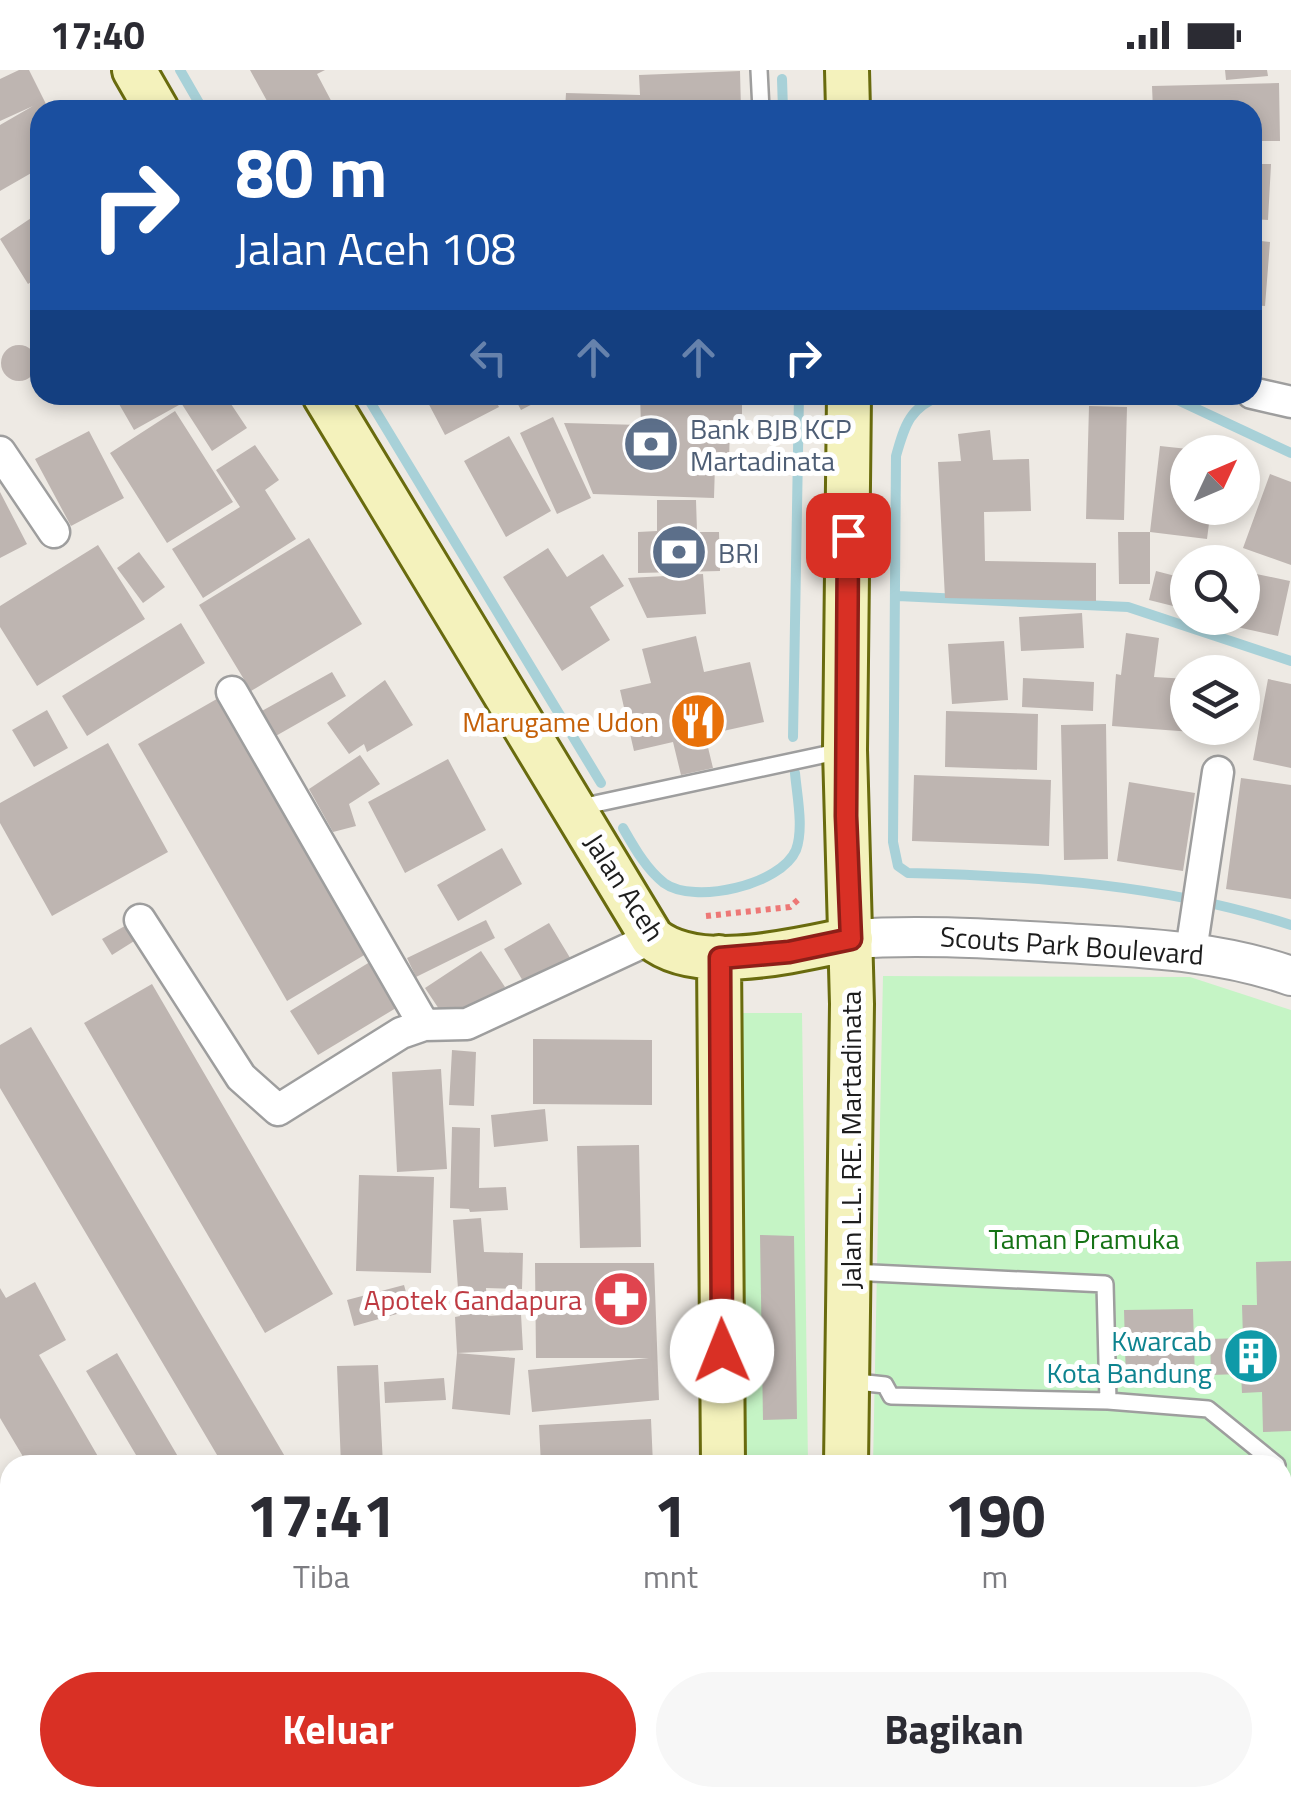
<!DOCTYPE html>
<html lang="id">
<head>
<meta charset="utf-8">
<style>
  :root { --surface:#fff; --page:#f7f7f7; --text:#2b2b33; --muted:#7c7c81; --accent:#d93025 }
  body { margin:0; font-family:"Titillium Web",sans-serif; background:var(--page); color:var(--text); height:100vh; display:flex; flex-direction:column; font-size:38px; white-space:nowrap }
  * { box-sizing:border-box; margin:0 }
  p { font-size:32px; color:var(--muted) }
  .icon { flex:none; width:55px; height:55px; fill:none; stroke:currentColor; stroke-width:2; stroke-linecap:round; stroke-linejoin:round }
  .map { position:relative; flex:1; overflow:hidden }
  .details { position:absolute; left:0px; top:1385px; width:1292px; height:352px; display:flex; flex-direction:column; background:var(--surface); border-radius:30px 30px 0 0; box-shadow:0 5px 15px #0003 }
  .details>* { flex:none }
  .banner { position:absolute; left:30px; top:30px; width:1232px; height:305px; border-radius:30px; box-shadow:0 5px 15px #0003; background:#1a4fa0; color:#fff; overflow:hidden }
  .needle { width:65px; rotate:46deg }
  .buttons { position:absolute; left:1170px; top:365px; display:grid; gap:20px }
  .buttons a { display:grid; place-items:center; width:90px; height:90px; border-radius:50%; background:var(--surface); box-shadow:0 5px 15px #0003; font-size:50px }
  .pin { position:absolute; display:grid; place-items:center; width:85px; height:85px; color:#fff; margin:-42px; border-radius:20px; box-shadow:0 5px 15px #0006 }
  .me { position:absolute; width:110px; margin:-55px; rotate:359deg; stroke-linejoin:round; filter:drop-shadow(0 0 8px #0008) }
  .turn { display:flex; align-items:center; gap:35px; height:210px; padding:0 40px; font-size:45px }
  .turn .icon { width:130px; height:130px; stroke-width:2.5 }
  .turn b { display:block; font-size:70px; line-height:85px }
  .lanes { display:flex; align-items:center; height:95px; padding:0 40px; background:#0003; justify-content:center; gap:50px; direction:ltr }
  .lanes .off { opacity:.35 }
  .eta { display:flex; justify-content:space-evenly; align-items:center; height:170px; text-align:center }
  .eta b { font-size:60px; font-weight:700; line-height:70px }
  .action { display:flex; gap:20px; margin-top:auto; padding:20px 40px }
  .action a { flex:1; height:115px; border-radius:60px; background:var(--accent); color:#fff; font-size:40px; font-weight:700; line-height:115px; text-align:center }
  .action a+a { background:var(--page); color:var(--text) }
  .status { display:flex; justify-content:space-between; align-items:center; height:70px; padding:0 50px; background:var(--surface); direction:ltr }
  .status svg { height:28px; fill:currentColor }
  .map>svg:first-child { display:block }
  .park { fill:#c5f4c5 }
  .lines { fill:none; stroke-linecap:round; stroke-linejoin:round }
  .stream { stroke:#a8d1d8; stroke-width:10 }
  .building { fill:#beb5b1 }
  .service-casing { stroke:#9e9e9e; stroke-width:20 }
  .minor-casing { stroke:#9e9e9e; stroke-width:35 }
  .tertiary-casing { stroke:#9e9e9e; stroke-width:42 }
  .secondary-casing { stroke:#696b0e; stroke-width:48 }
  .path { stroke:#ed7876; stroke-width:6; stroke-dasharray:5 5; stroke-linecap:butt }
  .service { stroke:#fff; stroke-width:15 }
  .minor { stroke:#fff; stroke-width:30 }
  .tertiary { stroke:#fff; stroke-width:38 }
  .secondary { stroke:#f4f2bc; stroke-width:42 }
  .route-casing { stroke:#8d1f18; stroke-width:25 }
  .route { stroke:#d93025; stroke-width:18 }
  .labels { text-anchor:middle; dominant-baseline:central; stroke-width:10; stroke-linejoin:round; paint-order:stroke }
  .service-label { font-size:28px; fill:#4e5e75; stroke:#fff; text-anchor:start }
  .food-label { font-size:28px; fill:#c56008; stroke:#fff; text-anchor:end }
  .street-label { font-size:28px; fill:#1d1d1d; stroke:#fff }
  .park-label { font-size:28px; fill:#157215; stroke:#fff }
  .health-label { font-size:28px; fill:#be3a42; stroke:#fff; text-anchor:end }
  .culture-label { font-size:28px; fill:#0d838f; stroke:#fff; text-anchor:end }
</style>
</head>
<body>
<div class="status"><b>17:40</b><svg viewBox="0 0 49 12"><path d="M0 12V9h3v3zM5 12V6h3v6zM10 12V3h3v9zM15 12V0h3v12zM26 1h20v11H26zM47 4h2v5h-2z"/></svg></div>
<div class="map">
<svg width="1291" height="1736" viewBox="0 0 1291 1736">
  <rect width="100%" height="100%" fill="#eeeae4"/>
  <path class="park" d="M 883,906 L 1190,907 L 1291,940 L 1291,1616 L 1283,1619 L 1282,1395 L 873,1395 Z
    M 737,943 L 802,943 L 808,1395 L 742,1395 Z"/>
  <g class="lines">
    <path class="stream" d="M 180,0 L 203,40
      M 782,9 L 783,40
      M 366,325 L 601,713
      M 942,325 C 910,337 905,354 896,386 L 893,772 L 898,796 L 908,803 C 1037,806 1167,815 1291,855
      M 1167,325 L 1291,383
      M 898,526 L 1128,537 L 1291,591
      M 793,667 L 799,325
      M 623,758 C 634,777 646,799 664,813 C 694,835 781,815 796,780 C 804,758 797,726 795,703"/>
  </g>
  <path class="building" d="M 19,0 L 29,0 L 49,40 L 40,40 L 40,98 L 0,121 L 0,55 L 33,36 L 0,51 L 0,9 Z
    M 250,0 L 325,0 L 317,4 L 336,40 L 272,40 Z
    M 1225,0 L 1267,0 L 1268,6 L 1226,10 Z
    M 740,1 L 741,40 L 565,40 L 566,23 L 640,25 L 639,5 Z
    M 1279,13 L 1280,71 L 1252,71 L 1252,40 L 1153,40 L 1152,16 Z
    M 949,33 L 1118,35 L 1118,40 L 949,40 Z
    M 1252,94 L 1271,94 L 1268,150 L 1252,149 Z
    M 40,142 L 40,206 L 28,214 L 0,169 Z
    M 1252,170 L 1270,172 L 1265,236 L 1252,235 Z
    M1 293a18 18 0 1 1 36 0a18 18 0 1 1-36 0Z
    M 174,325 L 179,335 L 134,360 L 115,327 Z
    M 176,325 L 225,325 L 247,358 L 212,381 Z
    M 424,325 L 493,325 L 499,337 L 445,365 Z
    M 513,325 L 550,325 L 521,340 Z
    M 640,325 L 742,325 L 742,351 L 730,351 L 729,395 L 715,394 L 714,428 L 593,424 L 564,353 L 641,355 Z
    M 1089,336 L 1127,337 L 1124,450 L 1086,449 Z
    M 175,341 L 233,432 L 167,473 L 110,383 Z
    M 553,347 L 591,428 L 557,444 L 520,363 Z
    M 990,360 L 993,390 L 1029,389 L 1031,441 L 984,442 L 985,491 L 1096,493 L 1096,531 L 945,528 L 938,392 L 961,391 L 958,364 Z
    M 89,361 L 124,428 L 71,456 L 35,389 Z
    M 509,366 L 551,441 L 506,467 L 464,391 Z
    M 255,375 L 279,410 L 265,420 L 296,469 L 203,528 L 172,479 L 240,437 L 216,400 Z
    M 1160,376 L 1188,379 L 1188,438 L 1211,438 L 1207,469 L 1150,462 Z
    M 1270,404 L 1291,412 L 1291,495 L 1243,478 Z
    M 0,422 L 27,474 L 0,488 Z
    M 657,430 L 696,430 L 697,462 L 719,462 L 720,501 L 638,503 L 638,462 L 657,461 Z
    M 1118,462 L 1150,462 L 1150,514 L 1119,514 Z
    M 309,468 L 362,554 L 251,621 L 199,535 Z
    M 98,475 L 145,549 L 37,616 L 0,557 L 0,536 Z
    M 548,478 L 567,507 L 603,484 L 624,516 L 590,537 L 610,570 L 562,601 L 503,507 Z
    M 139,482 L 165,517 L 143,533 L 117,498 Z
    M 1156,501 L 1183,508 L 1177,537 L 1149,530 Z
    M 1242,501 L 1290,511 L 1278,566 L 1201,549 L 1242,548 Z
    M 703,504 L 706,544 L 647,548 L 628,508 Z
    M 1082,543 L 1084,578 L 1021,581 L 1019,547 Z
    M 181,553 L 205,593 L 87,666 L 62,626 Z
    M 1126,563 L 1159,568 L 1154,607 L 1188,609 L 1188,658 L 1207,658 L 1206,663 L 1112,656 L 1116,604 L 1121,605 Z
    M 696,566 L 704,602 L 750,592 L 764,652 L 705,665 L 713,698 L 681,705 L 673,672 L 634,681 L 620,620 L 651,613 L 642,579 Z
    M 1004,571 L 1008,630 L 952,634 L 948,574 Z
    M 332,602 L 346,626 L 274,667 L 260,642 Z
    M 1023,608 L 1094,612 L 1093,641 L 1022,637 Z
    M 1268,609 L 1291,614 L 1291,698 L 1253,690 Z
    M 385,610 L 413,655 L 367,682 L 364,674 L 349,684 L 327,653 Z
    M 222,626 L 371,881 L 287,931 L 138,674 Z
    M 47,640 L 68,678 L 34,697 L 12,660 Z
    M 946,641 L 1038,644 L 1037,700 L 945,697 Z
    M 1106,654 L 1108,789 L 1064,790 L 1061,655 Z
    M 108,673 L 168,782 L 52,846 L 0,753 L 0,733 Z
    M 360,685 L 380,714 L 349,734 L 356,756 L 333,762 L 309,719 Z
    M 448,689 L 486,760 L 405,803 L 368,732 Z
    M 914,705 L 1051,710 L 1049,776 L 912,771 Z
    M 1241,708 L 1291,715 L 1291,829 L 1226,819 Z
    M 1129,712 L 1195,723 L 1183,801 L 1117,791 Z
    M 502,778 L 522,814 L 458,851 L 437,815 Z
    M 486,850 L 495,868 L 416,907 L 407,888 Z
    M 130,853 L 139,868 L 112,885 L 102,869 Z
    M 549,853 L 575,896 L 530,923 L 504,879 Z
    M 481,881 L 505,917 L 449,954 L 425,918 Z
    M 378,887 L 406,932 L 318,985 L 290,941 Z
    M 152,914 L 333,1224 L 265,1263 L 84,953 Z
    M 31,957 L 290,1395 L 223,1395 L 0,1018 L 0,975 Z
    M 533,969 L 652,970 L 652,1035 L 533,1034 Z
    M 452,980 L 476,982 L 474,1036 L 449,1035 Z
    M 441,999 L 447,1099 L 397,1102 L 392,1002 Z
    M 545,1039 L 548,1071 L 494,1077 L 491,1045 Z
    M 452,1057 L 480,1058 L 479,1118 L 506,1117 L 508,1140 L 470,1142 L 469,1139 L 450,1138 Z
    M 639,1075 L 641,1177 L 580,1178 L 577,1076 Z
    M 359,1105 L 434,1107 L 431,1203 L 356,1201 Z
    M 481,1148 L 484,1182 L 523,1183 L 522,1219 L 486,1218 L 488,1246 L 521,1244 L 523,1280 L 457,1283 L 455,1247 L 460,1246 L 453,1150 Z
    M 760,1165 L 794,1166 L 797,1349 L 763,1350 Z
    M 1291,1191 L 1291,1361 L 1263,1362 L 1262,1322 L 1242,1323 L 1241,1304 L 1211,1305 L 1210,1269 L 1243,1268 L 1242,1235 L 1257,1235 L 1256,1192 Z
    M 535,1193 L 654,1193 L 659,1330 L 532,1342 L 528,1300 L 649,1288 L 536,1288 Z
    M 35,1212 L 66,1270 L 39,1285 L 103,1395 L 28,1395 L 0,1348 L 0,1218 L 6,1228 Z
    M 404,1215 L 411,1240 L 354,1256 L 347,1230 Z
    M 1193,1239 L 1195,1310 L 1126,1312 L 1124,1240 Z
    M 117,1283 L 183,1395 L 142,1395 L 86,1301 Z
    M 457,1283 L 515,1288 L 510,1345 L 452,1339 Z
    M 378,1295 L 383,1395 L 341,1395 L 337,1296 Z
    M 444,1308 L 446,1330 L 385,1333 L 384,1312 Z
    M 651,1349 L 653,1395 L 541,1395 L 539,1355 Z
    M 0,1504 L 10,1521 L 10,1544 L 0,1550 Z
    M 10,1561 L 10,1592 L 6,1594 L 0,1565 Z
    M 10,1643 L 10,1683 L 0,1690 L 0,1649 Z
    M 10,1692 L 10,1728 L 81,1728 L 65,1736 L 12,1736 L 0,1714 L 0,1697 Z
    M 148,1728 L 184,1728 L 188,1736 L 128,1736 Z
    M 223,1728 L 265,1728 L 251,1736 L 228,1736 Z
    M 344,1728 L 384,1728 L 388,1736 L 349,1736 Z"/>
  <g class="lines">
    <g class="service-casing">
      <path id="service" d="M 759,0 L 761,40
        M 576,738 L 841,681
        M 851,1202 L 1105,1214 L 1108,1331
        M 848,1311 L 885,1315 L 891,1326 L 1108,1331 L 1208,1339 L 1277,1395"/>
    </g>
    <g class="minor-casing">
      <path id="minor" d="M 1252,323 L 1291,332
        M 0,382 L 54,462
        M 232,622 L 424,955 L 467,954 L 652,868
        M 140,850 L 241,1007 L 278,1040 L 401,963 L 424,955
        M 1191,881 L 1218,702
        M 0,1491 L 10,1506
        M 0,1633 L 10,1627"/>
    </g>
    <g class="tertiary-casing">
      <path id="tertiary" d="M 851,869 C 923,864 993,869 1065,873 C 1143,878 1217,880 1291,906
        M 1282,1643 L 1291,1640
        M 570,1736 L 585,1728"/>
    </g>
    <g class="secondary-casing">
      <path id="secondary" d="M 134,0 L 157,40
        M 847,0 L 848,40
        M 324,325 L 652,868 C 697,906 797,880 851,869
        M 719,887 L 723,1395
        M 846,1395 L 852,934 L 845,680 L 849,325
        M 843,1736 L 844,1728"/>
    </g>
    <path class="path" d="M 706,846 L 790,837 L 800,828"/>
    <use href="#service" class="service"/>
    <use href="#minor" class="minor"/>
    <use href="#tertiary" class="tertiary"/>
    <use href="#secondary" class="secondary"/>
  </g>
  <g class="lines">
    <g class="route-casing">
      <path id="route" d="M 722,1281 L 720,888 L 789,882 L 851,869 L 846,746 L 848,465"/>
    </g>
    <use href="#route" class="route"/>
  </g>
  <defs>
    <g id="bank-disc" transform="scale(2.875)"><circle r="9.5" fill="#5c6f8a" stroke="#fff"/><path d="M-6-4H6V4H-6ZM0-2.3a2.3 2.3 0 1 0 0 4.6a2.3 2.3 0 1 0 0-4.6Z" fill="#fff"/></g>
    <g id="restaurant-disc" transform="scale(2.875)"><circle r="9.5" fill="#e8710a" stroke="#fff"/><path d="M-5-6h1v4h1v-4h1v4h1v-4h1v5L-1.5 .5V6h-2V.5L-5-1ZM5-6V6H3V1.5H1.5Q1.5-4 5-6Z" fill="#fff"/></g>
    <g id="pharmacy-disc" transform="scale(2.875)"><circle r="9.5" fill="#e0444e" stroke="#fff"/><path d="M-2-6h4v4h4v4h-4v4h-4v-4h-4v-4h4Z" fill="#fff"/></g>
    <g id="building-disc" transform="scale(2.875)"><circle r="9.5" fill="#0f9aa8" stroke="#fff"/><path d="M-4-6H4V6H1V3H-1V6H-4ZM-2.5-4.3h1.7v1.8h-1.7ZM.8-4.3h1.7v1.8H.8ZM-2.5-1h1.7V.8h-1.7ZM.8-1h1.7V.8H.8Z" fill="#fff"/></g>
  </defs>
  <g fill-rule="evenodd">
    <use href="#bank-disc" x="651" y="374"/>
    <use href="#bank-disc" x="679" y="482"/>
    <use href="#restaurant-disc" x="698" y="651"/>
    <use href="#pharmacy-disc" x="621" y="1229"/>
    <use href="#building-disc" x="1251" y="1286"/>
  </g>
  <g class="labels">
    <g class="service-label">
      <text x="690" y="358">Bank BJB KCP<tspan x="690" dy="32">Martadinata</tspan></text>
      <text x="718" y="482">BRI</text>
    </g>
    <g class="food-label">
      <text x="659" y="651">Marugame Udon</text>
    </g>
    <g class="street-label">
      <text transform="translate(625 817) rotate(57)">Jalan Aceh</text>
      <text transform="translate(1072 875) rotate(4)">Scouts Park Boulevard</text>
      <text transform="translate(850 1070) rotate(-90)">Jalan L.L. RE. Martadinata</text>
    </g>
    <g class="park-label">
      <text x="1084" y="1168">Taman Pramuka</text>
    </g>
    <g class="health-label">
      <text x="582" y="1229">Apotek Gandapura</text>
    </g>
    <g class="culture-label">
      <text x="1212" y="1270">Kwarcab<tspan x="1212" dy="32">Kota Bandung</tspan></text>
    </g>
  </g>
</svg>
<div class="buttons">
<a><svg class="needle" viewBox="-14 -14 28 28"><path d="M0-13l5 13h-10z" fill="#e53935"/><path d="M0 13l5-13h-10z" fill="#7c7c81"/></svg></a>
<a><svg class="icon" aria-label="search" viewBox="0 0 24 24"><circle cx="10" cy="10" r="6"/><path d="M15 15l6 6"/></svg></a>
<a><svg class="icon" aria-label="layers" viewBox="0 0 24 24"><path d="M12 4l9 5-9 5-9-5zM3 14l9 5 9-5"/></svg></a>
</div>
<div class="pin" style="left:848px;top:465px;background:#d93025"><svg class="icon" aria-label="arrive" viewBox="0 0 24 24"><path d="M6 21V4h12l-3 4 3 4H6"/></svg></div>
<svg class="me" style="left:722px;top:1281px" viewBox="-20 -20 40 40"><circle r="19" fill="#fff"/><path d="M0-13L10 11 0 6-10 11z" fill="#d93025"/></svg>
<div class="banner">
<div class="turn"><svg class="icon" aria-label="right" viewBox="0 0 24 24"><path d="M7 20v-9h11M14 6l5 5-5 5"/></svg><div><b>80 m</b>Jalan Aceh 108</div></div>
<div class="lanes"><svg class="icon off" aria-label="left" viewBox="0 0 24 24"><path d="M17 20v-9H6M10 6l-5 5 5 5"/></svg><svg class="icon off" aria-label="ahead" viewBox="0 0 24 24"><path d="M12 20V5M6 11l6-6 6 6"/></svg><svg class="icon off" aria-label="ahead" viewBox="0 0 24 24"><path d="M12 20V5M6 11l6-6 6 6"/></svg><svg class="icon" aria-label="right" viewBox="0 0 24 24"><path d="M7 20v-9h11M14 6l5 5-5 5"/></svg></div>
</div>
<section class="details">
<div class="eta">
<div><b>17:41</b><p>Tiba</p></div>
<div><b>1</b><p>mnt</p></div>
<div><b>190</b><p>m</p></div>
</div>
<div class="action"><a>Keluar</a><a>Bagikan</a></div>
</section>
</div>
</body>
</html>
